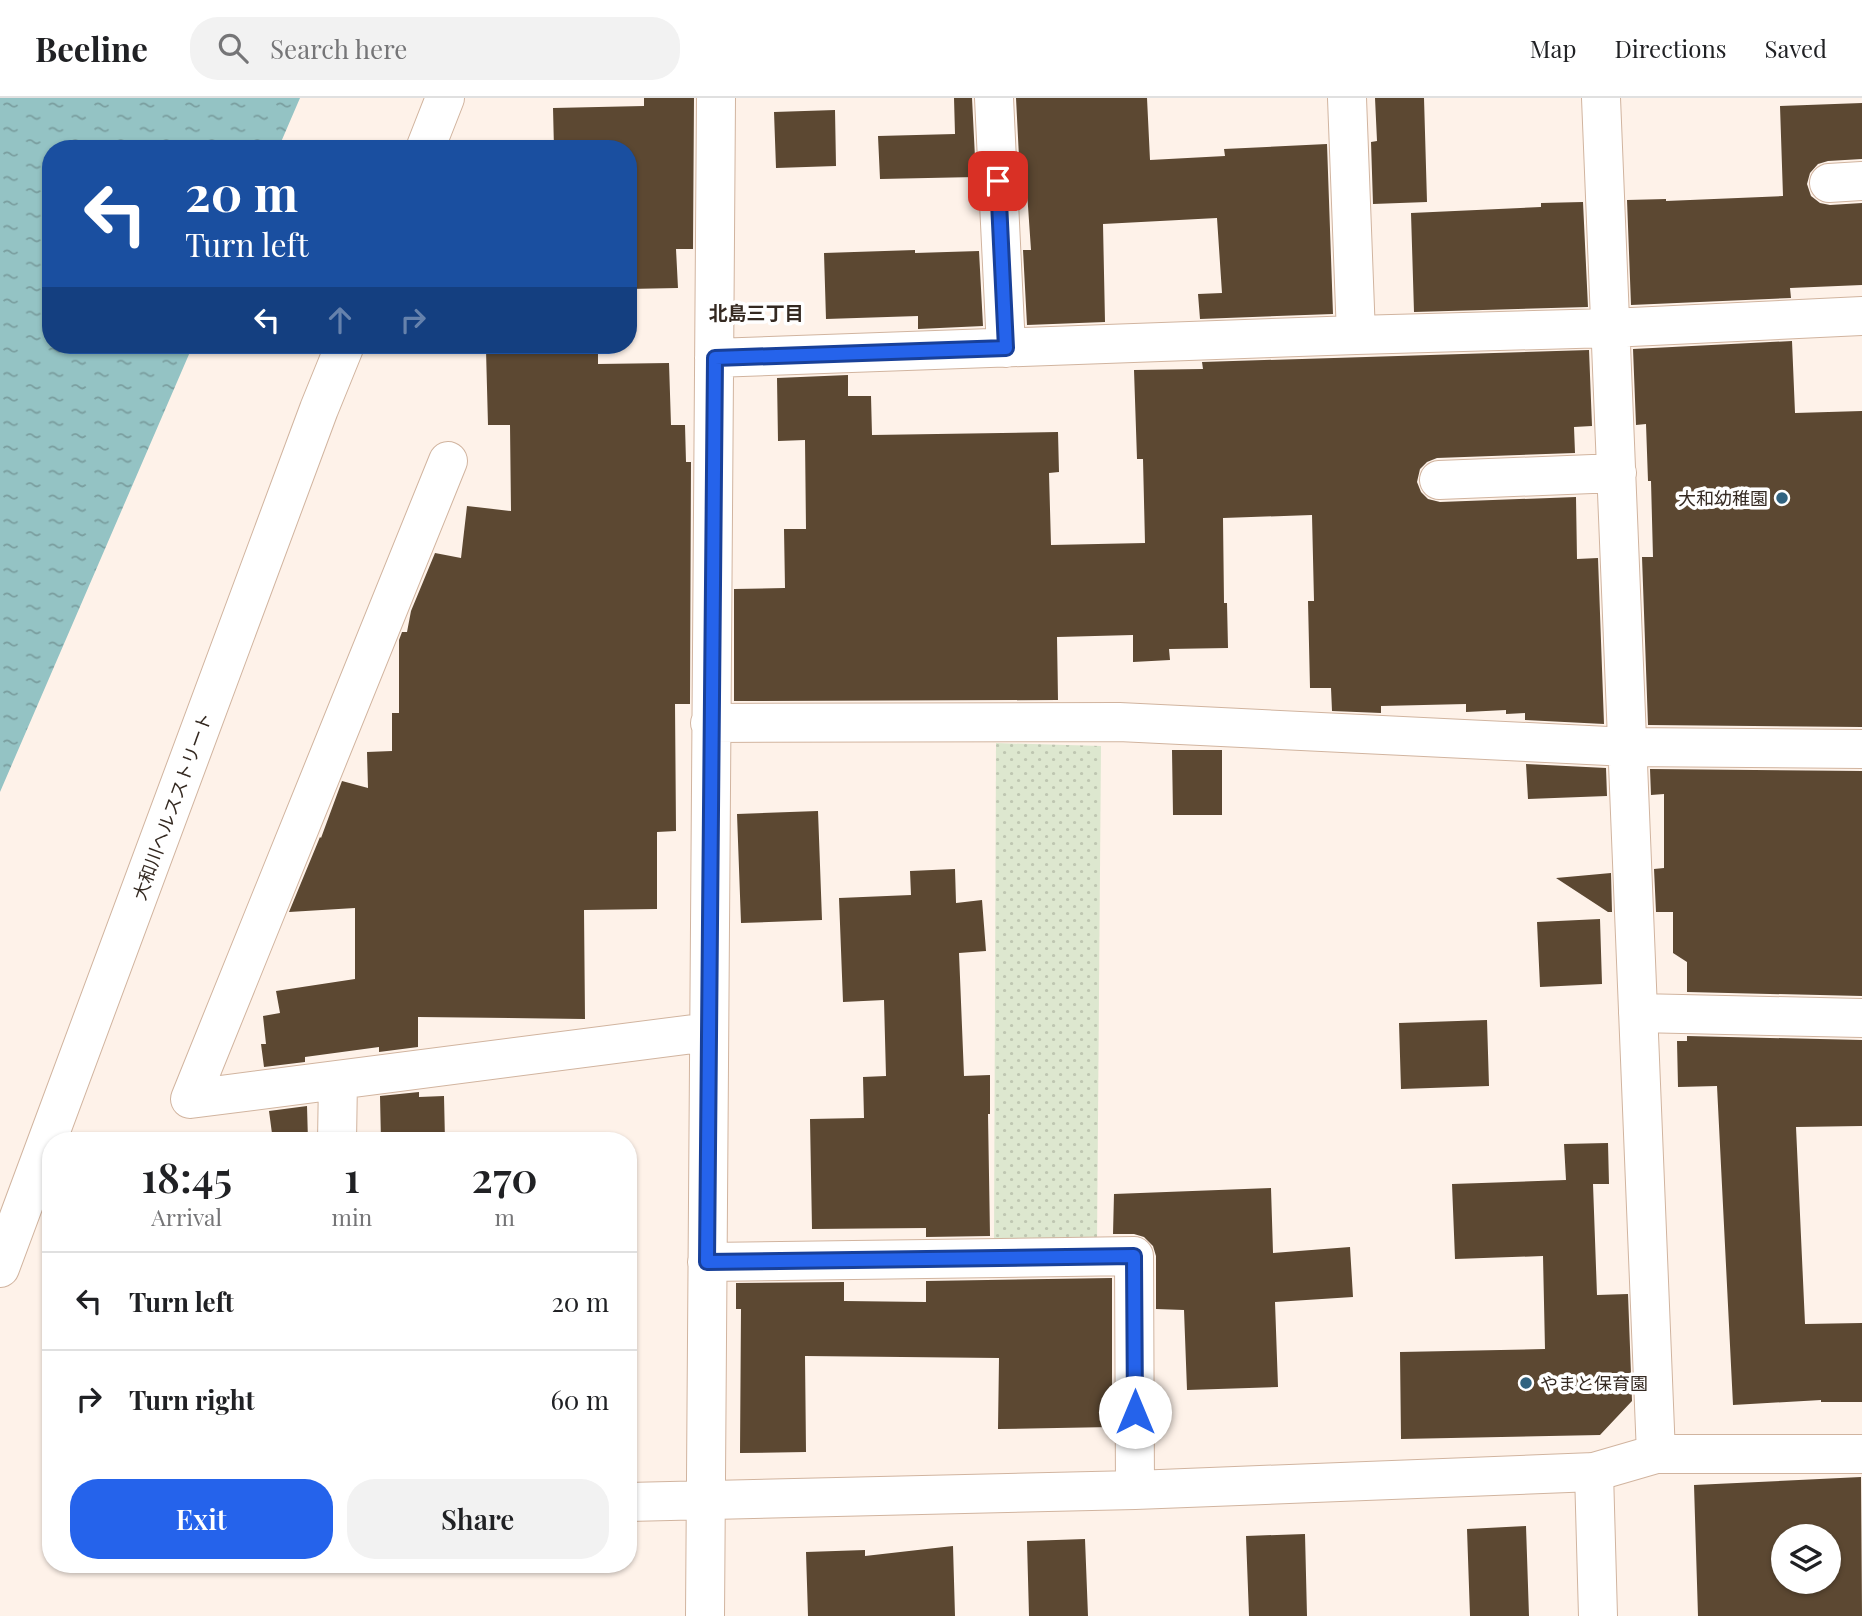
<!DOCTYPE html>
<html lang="en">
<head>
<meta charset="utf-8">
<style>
  :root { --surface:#fff; --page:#f2f2f2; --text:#202124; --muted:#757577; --line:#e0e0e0; --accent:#2563eb }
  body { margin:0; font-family:"Playfair Display","Noto Sans JP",serif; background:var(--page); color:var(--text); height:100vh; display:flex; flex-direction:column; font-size:26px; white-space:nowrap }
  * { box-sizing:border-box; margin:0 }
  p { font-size:23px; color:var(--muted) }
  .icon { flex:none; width:38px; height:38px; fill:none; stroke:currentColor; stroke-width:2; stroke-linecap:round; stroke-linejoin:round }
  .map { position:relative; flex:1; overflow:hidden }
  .drawer { position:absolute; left:42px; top:1034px; width:595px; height:441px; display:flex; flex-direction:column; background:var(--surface); border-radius:28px; box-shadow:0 2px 5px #0004 }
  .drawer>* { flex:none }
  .top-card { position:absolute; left:42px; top:42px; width:595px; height:214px; border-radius:28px; box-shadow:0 2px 5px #0004; background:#1a4fa0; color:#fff; overflow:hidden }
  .tools { position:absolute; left:1771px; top:1426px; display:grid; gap:14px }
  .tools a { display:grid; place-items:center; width:70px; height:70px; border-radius:50%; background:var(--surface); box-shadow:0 2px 5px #0004; font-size:35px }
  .pin { position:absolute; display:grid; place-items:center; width:60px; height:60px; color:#fff; margin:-30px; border-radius:14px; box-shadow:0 4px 10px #0006 }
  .me { position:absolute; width:77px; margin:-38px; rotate:0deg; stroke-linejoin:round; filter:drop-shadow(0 0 5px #0008) }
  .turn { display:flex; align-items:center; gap:24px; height:147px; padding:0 28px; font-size:32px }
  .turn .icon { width:91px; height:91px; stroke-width:2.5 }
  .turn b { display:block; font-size:49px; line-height:60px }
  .lanes { display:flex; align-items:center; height:66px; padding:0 28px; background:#0003; justify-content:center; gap:35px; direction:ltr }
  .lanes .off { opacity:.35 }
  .eta { display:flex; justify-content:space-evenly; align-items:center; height:119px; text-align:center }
  .eta b { font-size:42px; font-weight:600; line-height:49px }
  .cta { display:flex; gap:14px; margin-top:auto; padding:14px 28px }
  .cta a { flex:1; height:80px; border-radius:28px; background:var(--accent); color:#fff; font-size:28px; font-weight:600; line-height:80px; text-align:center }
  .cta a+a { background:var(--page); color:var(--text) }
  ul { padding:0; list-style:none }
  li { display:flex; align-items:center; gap:21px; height:98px; padding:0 28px; border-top:2px solid var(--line) }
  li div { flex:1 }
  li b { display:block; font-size:26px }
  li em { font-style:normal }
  header { display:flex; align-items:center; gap:42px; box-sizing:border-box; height:98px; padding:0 35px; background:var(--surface); border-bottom:2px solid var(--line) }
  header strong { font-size:33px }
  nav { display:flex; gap:38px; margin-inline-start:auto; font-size:24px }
  .search { width:490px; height:63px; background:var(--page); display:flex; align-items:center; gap:18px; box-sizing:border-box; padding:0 24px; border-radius:28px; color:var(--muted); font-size:26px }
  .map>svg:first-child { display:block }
  .grass { fill:url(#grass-dots) }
  .water { fill:url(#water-ripples) }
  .building { fill:#5c4832; fill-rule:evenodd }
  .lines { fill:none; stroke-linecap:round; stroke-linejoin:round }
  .street-casing { stroke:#d1b49f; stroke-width:40 }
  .secondary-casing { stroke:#d1b49f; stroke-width:40 }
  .street { stroke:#fff; stroke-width:38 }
  .secondary { stroke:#fff; stroke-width:38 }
  .route-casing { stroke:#184099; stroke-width:18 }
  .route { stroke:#2563eb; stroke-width:12 }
  .poi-dot { fill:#316380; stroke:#fff; stroke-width:2.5 }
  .labels { text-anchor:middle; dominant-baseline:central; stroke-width:7; stroke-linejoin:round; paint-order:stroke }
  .poi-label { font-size:18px; fill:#342921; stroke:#fff; text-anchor:end }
  .street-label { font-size:18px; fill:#342921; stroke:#fff }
  .neighbourhood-label { font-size:19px; font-weight:bold; fill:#342921; stroke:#fff }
</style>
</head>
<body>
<header>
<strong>Beeline</strong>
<div class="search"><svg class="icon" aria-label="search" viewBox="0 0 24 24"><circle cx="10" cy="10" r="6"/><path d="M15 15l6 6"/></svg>Search here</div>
<nav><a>Map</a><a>Directions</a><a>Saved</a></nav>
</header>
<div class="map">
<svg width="1862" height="1518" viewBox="0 0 1862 1518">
  <defs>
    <pattern id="grass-dots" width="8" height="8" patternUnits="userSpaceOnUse" patternTransform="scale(1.75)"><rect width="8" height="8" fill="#dde7cf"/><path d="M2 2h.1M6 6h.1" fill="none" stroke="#bec6b1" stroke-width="1.8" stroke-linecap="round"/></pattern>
    <pattern id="water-ripples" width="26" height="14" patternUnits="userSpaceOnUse" patternTransform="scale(1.75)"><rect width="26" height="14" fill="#94c3c4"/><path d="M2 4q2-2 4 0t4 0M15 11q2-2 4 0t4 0" fill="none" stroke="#7a9e9f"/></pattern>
  </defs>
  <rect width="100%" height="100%" fill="#fef2e9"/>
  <path class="grass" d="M 996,645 L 1101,648 L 1097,1148 L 994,1147 Z"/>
  <path class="water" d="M 0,0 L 300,0 L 278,51 L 51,51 L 51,247 L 193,247 L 0,694 Z"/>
  <path class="building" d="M 644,0 L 694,0 L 693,151 L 676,151 L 678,190 L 628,191 L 628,51 L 554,51 L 553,10 L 644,8 Z
    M 954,0 L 972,0 L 976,79 L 880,81 L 878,38 L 955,36 Z
    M 1016,0 L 1147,0 L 1150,62 L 1225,58 L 1224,51 L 1327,46 L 1333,216 L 1200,221 L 1198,196 L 1222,195 L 1217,120 L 1103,126 L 1105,224 L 1027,227 L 1023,152 L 1031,152 L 1026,79 L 1020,79 Z
    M 1375,0 L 1424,0 L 1427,104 L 1373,106 L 1371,44 L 1377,43 Z
    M 1862,5 L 1862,61 L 1828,63 L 1818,66 L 1810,75 L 1807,86 L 1811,98 L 1820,105 L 1830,107 L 1862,105 L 1862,187 L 1790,190 L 1791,200 L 1631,207 L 1627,102 L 1666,101 L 1666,103 L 1783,98 L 1780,8 Z
    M 835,12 L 836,68 L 776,70 L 774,14 Z
    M 1583,104 L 1588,209 L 1414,214 L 1411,115 L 1541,109 L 1541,105 Z
    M 915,152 L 915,155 L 979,153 L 983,228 L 918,231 L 918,218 L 826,221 L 824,155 Z
    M 1792,243 L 1795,315 L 1862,313 L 1862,629 L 1648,627 L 1642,459 L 1653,459 L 1651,383 L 1648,383 L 1646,326 L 1636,327 L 1633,251 Z
    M 598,249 L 598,266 L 669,265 L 671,327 L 685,327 L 686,364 L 691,364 L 690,606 L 675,606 L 676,733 L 657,734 L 657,811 L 584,812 L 585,921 L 418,919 L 418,949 L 379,954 L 379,949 L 305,959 L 305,964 L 264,969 L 261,946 L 266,946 L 263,918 L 280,915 L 276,893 L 355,881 L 355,810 L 289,814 L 320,739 L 321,740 L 342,683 L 368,690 L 367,654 L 392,653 L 392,615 L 399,615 L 399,542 L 402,534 L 407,534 L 411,513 L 435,455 L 461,460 L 467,408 L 511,413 L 510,327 L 488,327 L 486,252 Z
    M 1589,252 L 1592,328 L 1574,329 L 1575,355 L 1437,360 L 1427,364 L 1420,371 L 1417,384 L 1421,394 L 1428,401 L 1440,404 L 1576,399 L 1577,461 L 1598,460 L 1604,626 L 1525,622 L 1525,615 L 1506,616 L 1506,612 L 1466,614 L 1466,606 L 1381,608 L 1381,615 L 1332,613 L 1331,590 L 1310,590 L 1308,503 L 1314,503 L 1312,417 L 1223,420 L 1224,505 L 1227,505 L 1228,550 L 1169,551 L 1170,562 L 1133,564 L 1133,537 L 1057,539 L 1058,602 L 734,603 L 734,491 L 785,490 L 784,431 L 806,431 L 805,342 L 778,343 L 777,280 L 848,277 L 848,298 L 871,298 L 872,337 L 1058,334 L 1059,374 L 1049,375 L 1051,447 L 1145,445 L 1143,361 L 1137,361 L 1134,272 L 1203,271 L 1202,264 Z
    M 1172,652 L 1222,652 L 1222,717 L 1173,717 Z
    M 1526,666 L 1606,670 L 1607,698 L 1528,701 Z
    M 1650,671 L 1862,673 L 1862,898 L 1687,894 L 1687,864 L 1673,855 L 1673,814 L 1656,814 L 1654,771 L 1664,770 L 1664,696 L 1651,697 Z
    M 818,713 L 822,822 L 741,825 L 737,716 Z
    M 955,771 L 956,805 L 982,802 L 986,853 L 959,855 L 964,978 L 990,977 L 990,1016 L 988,1016 L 990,1138 L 926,1139 L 926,1130 L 812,1131 L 810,1021 L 864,1020 L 863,979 L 886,978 L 884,902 L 843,904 L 839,800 L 911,797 L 910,773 Z
    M 1611,775 L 1612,814 L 1608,814 L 1556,780 Z
    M 1600,821 L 1602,886 L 1540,889 L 1537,824 Z
    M 1487,922 L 1489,988 L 1401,991 L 1399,925 Z
    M 1687,938 L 1862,942 L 1862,1028 L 1796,1029 L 1805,1226 L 1862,1225 L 1862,1304 L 1821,1304 L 1821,1302 L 1733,1307 L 1717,988 L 1678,989 L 1677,943 L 1687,943 Z
    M 419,994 L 419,999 L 444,998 L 445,1043 L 381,1043 L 380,998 Z
    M 307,1008 L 308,1043 L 273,1043 L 269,1013 Z
    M 1608,1045 L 1609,1086 L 1593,1086 L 1597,1197 L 1628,1196 L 1632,1303 L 1600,1337 L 1401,1341 L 1400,1254 L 1545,1251 L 1543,1158 L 1455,1161 L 1452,1086 L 1566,1082 L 1564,1046 Z
    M 1271,1090 L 1273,1155 L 1350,1149 L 1353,1199 L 1275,1204 L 1278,1289 L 1187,1292 L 1184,1212 L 1156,1211 L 1156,1158 L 1153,1148 L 1144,1139 L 1134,1136 L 1113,1136 L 1114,1096 Z
    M 1112,1180 L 1112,1329 L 998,1331 L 999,1260 L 805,1258 L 806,1354 L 740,1355 L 741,1211 L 736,1211 L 736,1185 L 844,1184 L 844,1203 L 926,1204 L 926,1183 Z
    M 1861,1379 L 1862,1518 L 1698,1518 L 1694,1387 ZM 1783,1438 L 1829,1438 L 1829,1484 L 1783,1484 Z
    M 1526,1428 L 1529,1518 L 1470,1518 L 1467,1431 Z
    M 1305,1436 L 1307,1518 L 1249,1518 L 1246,1438 Z
    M 1085,1441 L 1088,1518 L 1029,1518 L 1027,1443 Z
    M 953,1448 L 955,1518 L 808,1518 L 806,1454 L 865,1452 L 865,1458 Z"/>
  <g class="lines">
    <g class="street-casing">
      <path id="street" d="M 994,0 L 1006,250
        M 1347,0 L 1356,237
        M 1601,0 L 1656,1356
        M 425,51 L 445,0
        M 1829,85 L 1862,83
        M 714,260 L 1356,237 L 1610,230 L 1862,218
        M 448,363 L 190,1001 L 709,934
        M 1439,382 L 1617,375
        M 710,625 L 1119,624 L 1628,649 L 1862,651
        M 1638,915 L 1862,920
        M 337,1043 L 338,982
        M 707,1164 L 1134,1158 L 1135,1392
        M 0,1170 L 319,311 L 345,247
        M 628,1404 L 1135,1392 L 1594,1374 L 1656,1356 L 1862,1356
        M 705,1518 L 716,0"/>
    </g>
    <g class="secondary-casing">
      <path id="secondary" d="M 1594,1374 L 1598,1518"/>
    </g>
    <use href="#street" class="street"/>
    <use href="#secondary" class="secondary"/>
  </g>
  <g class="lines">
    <g class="route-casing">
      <path id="route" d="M 998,83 L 1006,250 L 715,260 L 707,1164 L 1134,1158 L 1135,1314"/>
    </g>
    <use href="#route" class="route"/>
  </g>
  <g class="poi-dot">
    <circle cx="1782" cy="400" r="7"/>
    <circle cx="1526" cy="1285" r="7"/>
  </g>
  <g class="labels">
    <g class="poi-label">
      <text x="1768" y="400">大和幼稚園</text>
      <text x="1540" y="1285" text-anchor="start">やまと保育園</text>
    </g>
    <g class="street-label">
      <text transform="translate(172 708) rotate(-70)">大和川ヘルスストリート</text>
    </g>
    <g class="neighbourhood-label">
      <text x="756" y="214">北島三丁目</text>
    </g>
  </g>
</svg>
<div class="tools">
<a><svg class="icon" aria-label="layers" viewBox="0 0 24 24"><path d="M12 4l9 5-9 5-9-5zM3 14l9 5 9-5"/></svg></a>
</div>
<div class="pin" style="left:998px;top:83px;background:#d93025"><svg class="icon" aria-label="arrive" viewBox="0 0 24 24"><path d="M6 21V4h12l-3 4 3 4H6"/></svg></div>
<svg class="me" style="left:1135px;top:1314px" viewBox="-20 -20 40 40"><circle r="19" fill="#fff"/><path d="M0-13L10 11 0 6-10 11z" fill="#2563eb"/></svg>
<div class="top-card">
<div class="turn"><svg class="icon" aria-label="left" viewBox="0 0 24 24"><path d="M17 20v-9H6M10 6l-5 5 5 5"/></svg><div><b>20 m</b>Turn left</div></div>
<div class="lanes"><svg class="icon" aria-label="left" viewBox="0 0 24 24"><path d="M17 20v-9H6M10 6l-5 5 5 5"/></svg><svg class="icon off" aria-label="ahead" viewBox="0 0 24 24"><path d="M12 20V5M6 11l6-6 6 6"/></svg><svg class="icon off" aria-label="right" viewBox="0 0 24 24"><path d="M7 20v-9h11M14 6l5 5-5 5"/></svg></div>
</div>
<section class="drawer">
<div class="eta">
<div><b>18:45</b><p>Arrival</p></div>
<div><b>1</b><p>min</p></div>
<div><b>270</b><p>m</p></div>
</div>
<ul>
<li><svg class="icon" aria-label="left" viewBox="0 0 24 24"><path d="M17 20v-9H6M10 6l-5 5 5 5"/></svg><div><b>Turn left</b></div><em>20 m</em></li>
<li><svg class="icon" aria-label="right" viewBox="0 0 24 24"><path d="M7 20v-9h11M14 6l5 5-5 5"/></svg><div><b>Turn right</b></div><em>60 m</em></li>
</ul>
<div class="cta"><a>Exit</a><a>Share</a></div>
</section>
</div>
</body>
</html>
